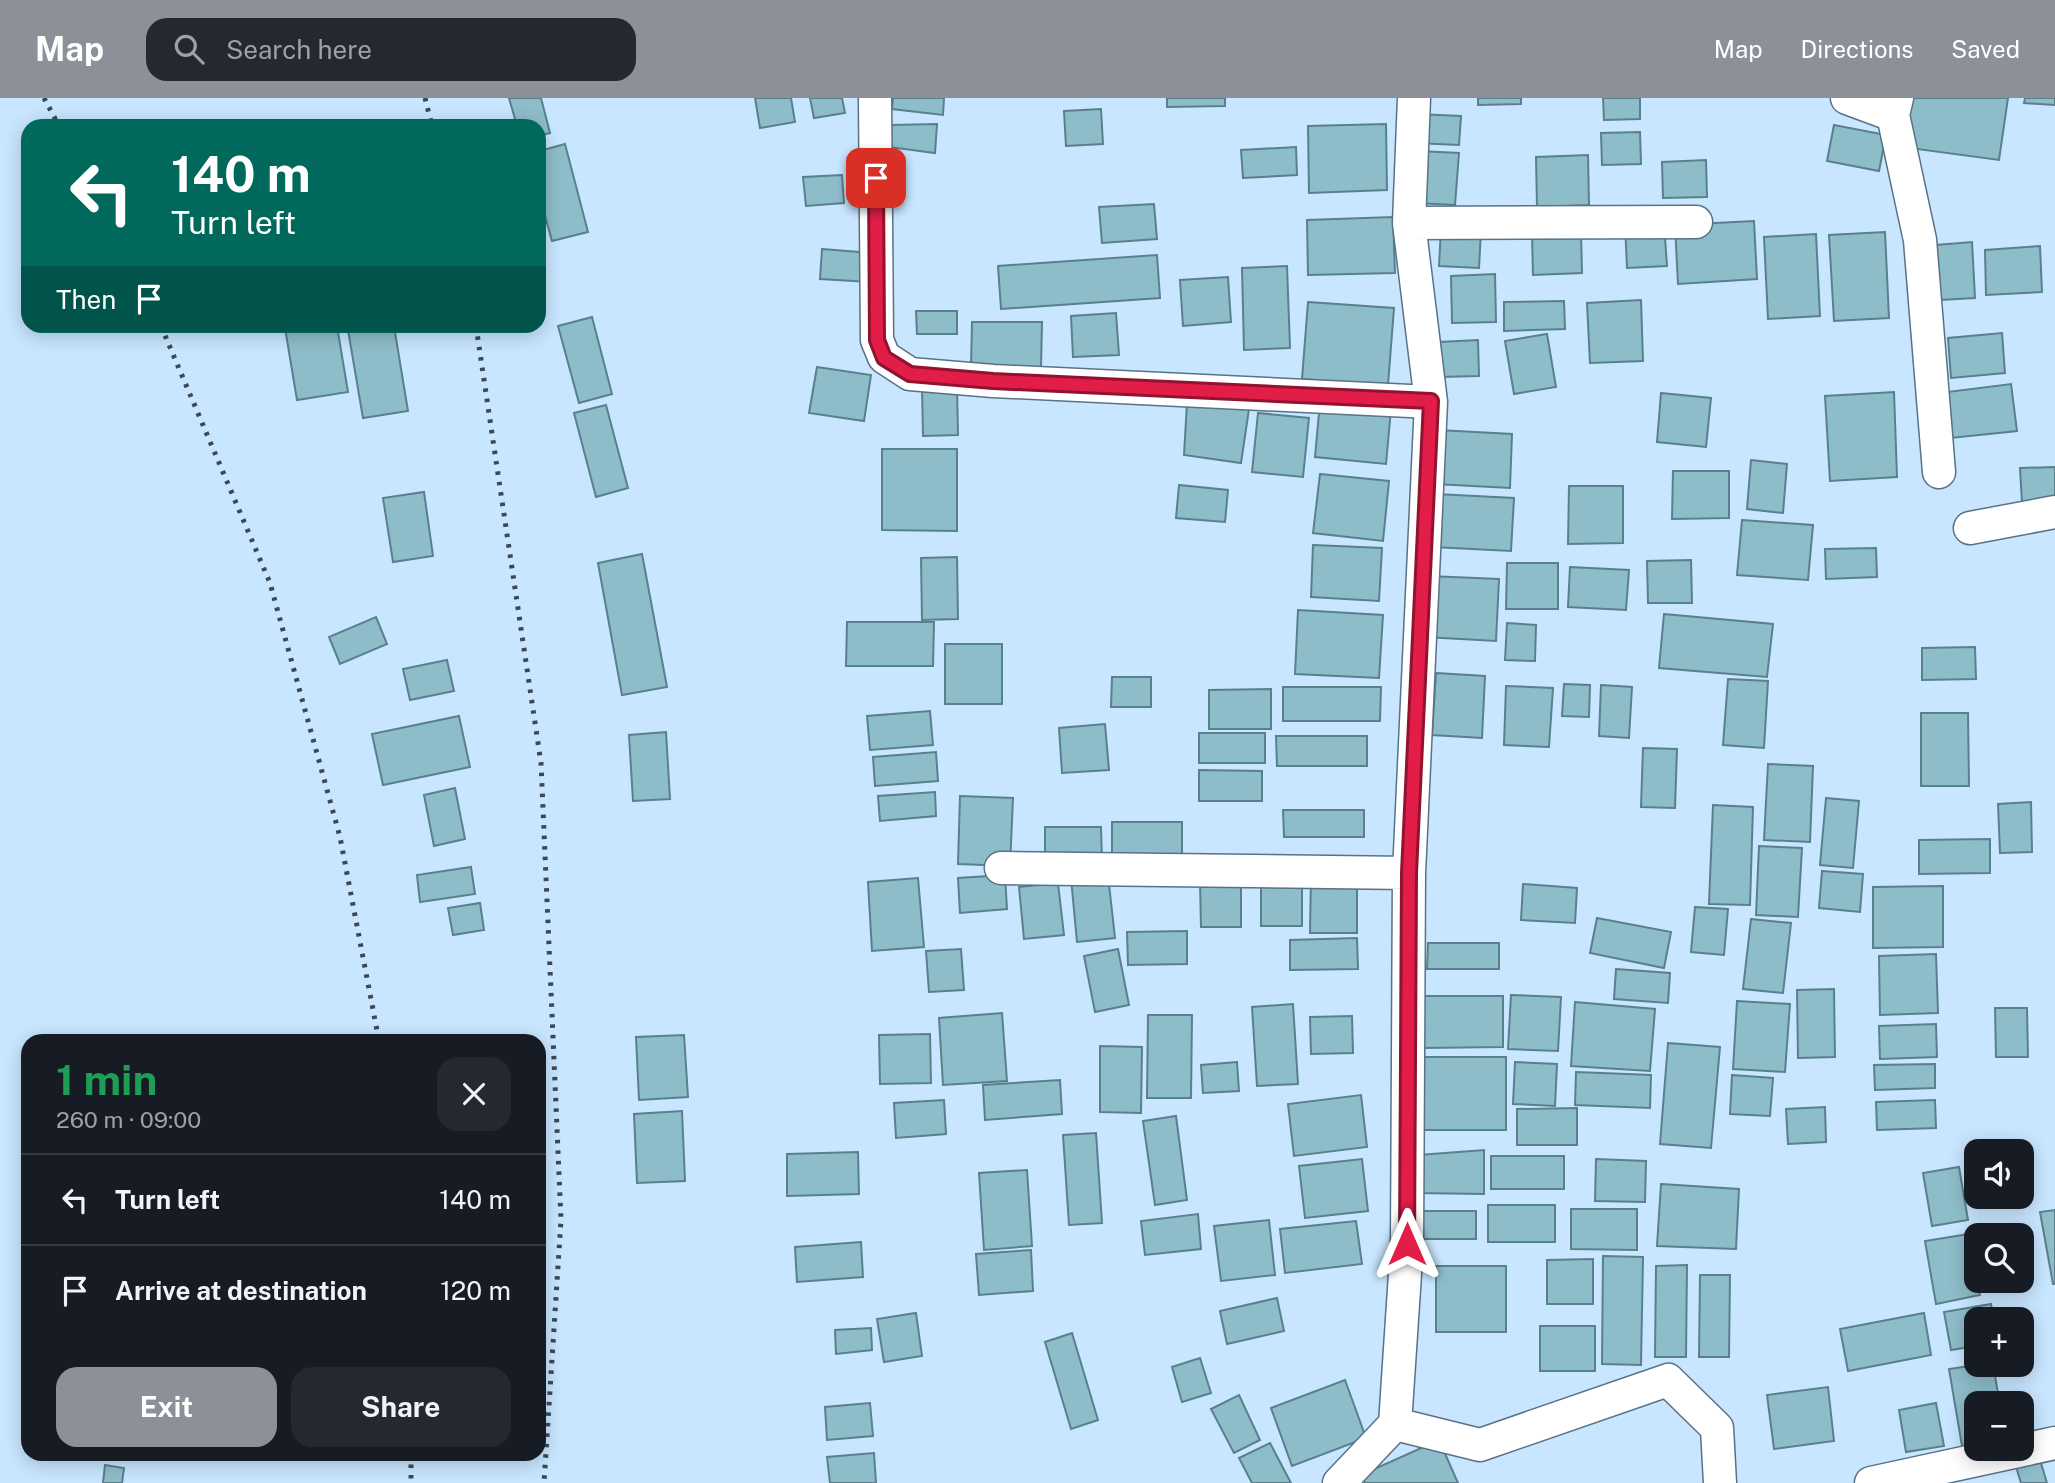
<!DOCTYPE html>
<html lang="en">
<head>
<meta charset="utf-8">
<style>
  :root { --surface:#171b24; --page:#242831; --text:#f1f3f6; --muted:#9ea1a6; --line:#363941; --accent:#8c9099 }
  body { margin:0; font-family:"Public Sans",sans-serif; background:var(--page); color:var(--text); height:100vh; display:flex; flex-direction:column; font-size:26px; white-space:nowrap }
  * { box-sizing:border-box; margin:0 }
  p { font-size:23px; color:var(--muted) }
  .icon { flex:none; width:38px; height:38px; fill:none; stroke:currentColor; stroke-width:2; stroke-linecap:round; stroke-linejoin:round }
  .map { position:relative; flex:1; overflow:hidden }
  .panel { position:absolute; left:21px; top:936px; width:525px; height:427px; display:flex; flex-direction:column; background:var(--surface); border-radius:21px; box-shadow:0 4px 18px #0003 }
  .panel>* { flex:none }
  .banner { position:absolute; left:21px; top:21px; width:525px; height:214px; border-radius:21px; box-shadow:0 4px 18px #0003; background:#00695c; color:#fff; overflow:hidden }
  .buttons { position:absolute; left:1964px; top:1041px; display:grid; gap:14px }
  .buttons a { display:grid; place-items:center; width:70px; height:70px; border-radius:14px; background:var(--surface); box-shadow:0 4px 18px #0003; font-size:35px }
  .pin { position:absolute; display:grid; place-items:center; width:60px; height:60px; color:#fff; margin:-30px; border-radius:14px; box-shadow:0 4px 10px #0006 }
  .me { position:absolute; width:77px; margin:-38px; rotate:0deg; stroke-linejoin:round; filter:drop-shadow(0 0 5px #0008) }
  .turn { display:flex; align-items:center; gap:24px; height:147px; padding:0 35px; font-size:32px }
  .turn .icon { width:91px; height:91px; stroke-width:2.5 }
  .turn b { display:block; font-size:49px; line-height:60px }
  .then { display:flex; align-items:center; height:66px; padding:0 35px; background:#0003; gap:14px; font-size:26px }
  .round { display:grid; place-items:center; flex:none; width:74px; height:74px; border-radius:21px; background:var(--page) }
  .overview { display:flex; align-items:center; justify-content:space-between; height:119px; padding:0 35px }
  h1 { font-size:42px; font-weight:700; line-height:52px; color:#1e9e55 }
  .cta { display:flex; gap:14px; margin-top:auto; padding:14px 35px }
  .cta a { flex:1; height:80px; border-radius:21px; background:var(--accent); color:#fff; font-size:28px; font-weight:700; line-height:80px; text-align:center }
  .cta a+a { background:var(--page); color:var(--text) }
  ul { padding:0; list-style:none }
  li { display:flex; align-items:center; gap:21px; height:91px; padding:0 35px; border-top:2px solid var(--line) }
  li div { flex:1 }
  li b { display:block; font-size:26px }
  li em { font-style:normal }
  header { display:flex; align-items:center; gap:42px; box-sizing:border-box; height:98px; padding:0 35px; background:var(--accent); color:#fff }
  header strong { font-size:33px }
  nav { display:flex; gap:38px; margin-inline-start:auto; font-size:24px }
  .search { width:490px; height:63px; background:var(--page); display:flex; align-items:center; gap:18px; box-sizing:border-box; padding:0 24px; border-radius:21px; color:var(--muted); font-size:26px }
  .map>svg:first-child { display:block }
  .building { fill:#8ebdca; stroke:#59808b; stroke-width:2 }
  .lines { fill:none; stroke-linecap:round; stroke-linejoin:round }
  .minor-casing { stroke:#587288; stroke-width:35 }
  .minor { stroke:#fff; stroke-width:32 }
  .rail { stroke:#3c4955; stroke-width:5; stroke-dasharray:3.5 7; stroke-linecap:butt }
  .route-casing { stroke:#92132f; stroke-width:18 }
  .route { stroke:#e11d48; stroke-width:12 }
</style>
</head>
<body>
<header>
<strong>Map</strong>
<div class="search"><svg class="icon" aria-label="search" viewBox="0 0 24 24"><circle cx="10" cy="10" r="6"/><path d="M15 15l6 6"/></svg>Search here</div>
<nav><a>Map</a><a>Directions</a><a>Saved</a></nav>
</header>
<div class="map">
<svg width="2055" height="1385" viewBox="0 0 2055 1385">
  <rect width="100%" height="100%" fill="#c8e6ff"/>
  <path class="building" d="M 509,0 L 541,0 L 550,35 L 539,38 L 539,28 L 517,28 Z
    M 755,0 L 791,0 L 795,24 L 760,30 Z
    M 810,0 L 842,0 L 845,15 L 814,20 Z
    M 893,0 L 944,0 L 943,17 L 892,11 Z
    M 1167,0 L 1225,0 L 1225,8 L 1167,9 Z
    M 1478,0 L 1521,0 L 1521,6 L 1478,7 Z
    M 1603,0 L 1640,0 L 1640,21 L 1604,22 Z
    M 1909,0 L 2008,0 L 1999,62 L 1902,49 Z
    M 2025,0 L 2055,0 L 2055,7 L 2024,5 Z
    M 1101,11 L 1103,46 L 1066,48 L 1064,13 Z
    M 1417,16 L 1461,18 L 1459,47 L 1415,45 Z
    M 937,26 L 935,55 L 889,49 L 891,27 Z
    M 1386,26 L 1387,92 L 1309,95 L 1308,28 Z
    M 1834,27 L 1886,37 L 1879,73 L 1827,63 Z
    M 1640,34 L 1641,66 L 1602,67 L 1601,35 Z
    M 565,46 L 588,134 L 552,143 L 539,96 L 539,53 Z
    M 1296,49 L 1297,77 L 1243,80 L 1241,52 Z
    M 1419,53 L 1459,55 L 1455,107 L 1416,105 Z
    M 1588,57 L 1589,107 L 1537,109 L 1536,59 Z
    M 1706,62 L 1707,99 L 1663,100 L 1662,64 Z
    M 842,77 L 844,105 L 806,108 L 803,79 Z
    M 1154,106 L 1157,141 L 1102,145 L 1099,109 Z
    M 1393,119 L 1395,175 L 1308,177 L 1307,122 Z
    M 1754,123 L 1757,181 L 1678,186 L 1675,127 Z
    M 1664,125 L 1667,168 L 1627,170 L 1625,126 Z
    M 1441,130 L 1481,132 L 1479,170 L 1439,168 Z
    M 1885,134 L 1889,220 L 1834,223 L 1829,137 Z
    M 1581,136 L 1582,175 L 1533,177 L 1532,137 Z
    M 1816,136 L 1820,218 L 1768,221 L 1764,139 Z
    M 1972,144 L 1975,200 L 1940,202 L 1936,147 Z
    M 2040,148 L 2042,194 L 1986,197 L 1985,152 Z
    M 822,151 L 872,155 L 870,184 L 820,181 Z
    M 1157,157 L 1160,200 L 1001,211 L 998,168 Z
    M 1287,168 L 1290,250 L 1244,252 L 1242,170 Z
    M 1495,176 L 1496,224 L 1452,225 L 1451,178 Z
    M 1228,179 L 1231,224 L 1183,228 L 1180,182 Z
    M 1641,202 L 1643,263 L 1590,265 L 1587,205 Z
    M 1564,203 L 1565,231 L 1504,233 L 1504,204 Z
    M 1308,204 L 1394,210 L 1388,287 L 1302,281 Z
    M 916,213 L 957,213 L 957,236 L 917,236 Z
    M 1116,215 L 1119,257 L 1073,259 L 1071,218 Z
    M 592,219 L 612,296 L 579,305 L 558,228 Z
    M 972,224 L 1042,224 L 1041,269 L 971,269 Z
    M 301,228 L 337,228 L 348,294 L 297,302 L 285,230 Z
    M 376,228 L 394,228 L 408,313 L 363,320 L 348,232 Z
    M 2002,235 L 2005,275 L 1951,280 L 1948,240 Z
    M 1547,236 L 1556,289 L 1514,296 L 1505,243 Z
    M 1478,242 L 1479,278 L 1440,279 L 1439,244 Z
    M 817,269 L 871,277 L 864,323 L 809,315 Z
    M 2011,286 L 2017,333 L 1951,340 L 1947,294 Z
    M 957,289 L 958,337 L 923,338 L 922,290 Z
    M 1894,294 L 1897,379 L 1830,383 L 1825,298 Z
    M 1661,295 L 1711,300 L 1706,349 L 1657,344 Z
    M 1320,304 L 1391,311 L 1386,366 L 1315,359 Z
    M 1187,305 L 1249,311 L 1241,365 L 1184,357 Z
    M 606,307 L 628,390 L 596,399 L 574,315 Z
    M 1258,315 L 1309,320 L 1303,379 L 1252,374 Z
    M 1438,332 L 1512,336 L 1510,390 L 1435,386 Z
    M 882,351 L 957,351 L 957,433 L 882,432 Z
    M 1751,362 L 1787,366 L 1783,415 L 1747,411 Z
    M 2055,369 L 2055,403 L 2022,405 L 2020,370 Z
    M 1673,373 L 1729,373 L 1729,420 L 1672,421 Z
    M 1320,376 L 1389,383 L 1383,443 L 1313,435 Z
    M 1179,387 L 1228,392 L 1225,424 L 1176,420 Z
    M 1569,388 L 1623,388 L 1623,445 L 1568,446 Z
    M 424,394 L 433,458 L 393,464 L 383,400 Z
    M 1436,396 L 1514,400 L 1511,453 L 1433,449 Z
    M 1742,422 L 1813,427 L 1808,482 L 1737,477 Z
    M 1313,447 L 1382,450 L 1379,503 L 1311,499 Z
    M 1876,450 L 1877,479 L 1826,481 L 1825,451 Z
    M 642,456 L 667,589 L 622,597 L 598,465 Z
    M 957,459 L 958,521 L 922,522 L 921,460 Z
    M 1691,462 L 1692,505 L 1648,505 L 1647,463 Z
    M 1507,465 L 1558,465 L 1558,511 L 1506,511 Z
    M 1570,469 L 1629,472 L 1626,512 L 1568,509 Z
    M 1428,478 L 1499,481 L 1496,543 L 1425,539 Z
    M 1298,512 L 1383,517 L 1379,580 L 1295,576 Z
    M 1664,516 L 1773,526 L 1767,579 L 1659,570 Z
    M 376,519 L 387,546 L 340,566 L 329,539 Z
    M 847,524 L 934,524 L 933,568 L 846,568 Z
    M 1507,525 L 1536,527 L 1535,563 L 1505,562 Z
    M 945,546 L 1002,546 L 1002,606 L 945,606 Z
    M 1975,549 L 1976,581 L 1922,582 L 1922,550 Z
    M 447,562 L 454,593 L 410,602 L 403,571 Z
    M 1436,575 L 1485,578 L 1482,640 L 1432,637 Z
    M 1112,579 L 1151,579 L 1151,609 L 1111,609 Z
    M 1728,581 L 1768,583 L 1764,650 L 1723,647 Z
    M 1564,586 L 1590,587 L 1589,619 L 1562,618 Z
    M 1601,587 L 1632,589 L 1629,640 L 1599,638 Z
    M 1506,588 L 1553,590 L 1549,649 L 1504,647 Z
    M 1283,589 L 1381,589 L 1380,623 L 1283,623 Z
    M 1271,591 L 1271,631 L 1209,631 L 1209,592 Z
    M 930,613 L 933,647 L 870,652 L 867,618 Z
    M 1921,615 L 1968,615 L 1969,688 L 1921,688 Z
    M 459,618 L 470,669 L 383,687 L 372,636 Z
    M 1105,626 L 1109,672 L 1062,675 L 1059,630 Z
    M 666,634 L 670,701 L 633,703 L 629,637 Z
    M 1199,635 L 1265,635 L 1265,665 L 1199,665 Z
    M 1276,638 L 1367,638 L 1367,668 L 1277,668 Z
    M 1643,650 L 1677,651 L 1675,710 L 1641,709 Z
    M 936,654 L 938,683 L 875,688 L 873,659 Z
    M 1768,666 L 1813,668 L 1810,744 L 1764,742 Z
    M 1199,672 L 1262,673 L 1262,703 L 1199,703 Z
    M 455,690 L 465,741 L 434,748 L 424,697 Z
    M 935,694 L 936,718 L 880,723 L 878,698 Z
    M 960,698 L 1013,700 L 1010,768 L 958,766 Z
    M 1826,700 L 1859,703 L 1853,770 L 1820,767 Z
    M 2031,704 L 2032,754 L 2000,755 L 1998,706 Z
    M 1713,707 L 1753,709 L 1750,807 L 1709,806 Z
    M 1283,712 L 1364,712 L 1364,739 L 1284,739 Z
    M 1112,724 L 1182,724 L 1182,767 L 1112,768 Z
    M 1045,729 L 1101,729 L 1102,763 L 1045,764 Z
    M 1990,741 L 1990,775 L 1919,776 L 1919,742 Z
    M 1759,748 L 1802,750 L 1798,819 L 1756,817 Z
    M 471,769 L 475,796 L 420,804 L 417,777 Z
    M 1822,773 L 1863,776 L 1860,814 L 1819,810 Z
    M 1302,775 L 1302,828 L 1261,828 L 1261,776 Z
    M 1005,777 L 1007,811 L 960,815 L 958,780 Z
    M 1108,777 L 1115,840 L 1077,844 L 1071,780 Z
    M 1311,778 L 1357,778 L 1357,835 L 1310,835 Z
    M 918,780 L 924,849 L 872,853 L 868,784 Z
    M 1200,784 L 1241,784 L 1241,829 L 1201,829 Z
    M 1058,785 L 1064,837 L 1024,841 L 1019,789 Z
    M 1523,786 L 1577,790 L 1575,825 L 1521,822 Z
    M 1943,788 L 1943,849 L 1873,850 L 1873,789 Z
    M 480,805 L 484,832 L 453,837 L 448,810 Z
    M 1695,809 L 1728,811 L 1724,857 L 1691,854 Z
    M 1597,820 L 1671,834 L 1664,870 L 1590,855 Z
    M 1751,821 L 1791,825 L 1783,895 L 1743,891 Z
    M 1187,833 L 1187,866 L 1128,867 L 1127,834 Z
    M 1357,840 L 1358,871 L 1290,872 L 1290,842 Z
    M 1428,845 L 1499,845 L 1499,871 L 1427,871 Z
    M 961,851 L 964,892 L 929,894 L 926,853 Z
    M 1118,851 L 1129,907 L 1095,914 L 1084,858 Z
    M 1936,856 L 1938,915 L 1880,917 L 1879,858 Z
    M 1616,871 L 1670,875 L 1668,905 L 1614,901 Z
    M 1834,891 L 1835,959 L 1798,960 L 1797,892 Z
    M 1511,897 L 1561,899 L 1558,953 L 1508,951 Z
    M 1423,898 L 1503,898 L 1503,949 L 1423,950 Z
    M 1737,903 L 1790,906 L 1785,974 L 1733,971 Z
    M 1575,904 L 1655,911 L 1650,973 L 1571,968 Z
    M 1293,906 L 1298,986 L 1257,988 L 1252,909 Z
    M 1995,910 L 2027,910 L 2028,959 L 1996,959 Z
    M 1002,915 L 1007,983 L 943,987 L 939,920 Z
    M 1148,917 L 1192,917 L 1191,1000 L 1147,1000 Z
    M 1352,918 L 1353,955 L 1311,956 L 1310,919 Z
    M 1936,926 L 1937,959 L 1880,961 L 1879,928 Z
    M 930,936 L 931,985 L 880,986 L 879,937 Z
    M 684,937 L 688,999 L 639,1002 L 636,939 Z
    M 1668,945 L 1720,949 L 1711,1050 L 1660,1046 Z
    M 1100,948 L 1142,949 L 1141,1015 L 1100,1014 Z
    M 1415,959 L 1506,959 L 1506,1032 L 1415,1032 Z
    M 1237,964 L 1239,993 L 1203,995 L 1201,967 Z
    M 1515,964 L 1557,966 L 1555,1008 L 1513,1006 Z
    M 1935,966 L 1935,990 L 1875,992 L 1874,967 Z
    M 1576,974 L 1651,977 L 1650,1010 L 1575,1007 Z
    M 1732,977 L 1773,980 L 1770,1018 L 1730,1016 Z
    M 1060,982 L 1062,1016 L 985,1022 L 983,987 Z
    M 1361,997 L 1367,1049 L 1294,1058 L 1288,1006 Z
    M 944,1002 L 946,1036 L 896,1040 L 894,1005 Z
    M 1935,1002 L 1936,1030 L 1877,1032 L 1876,1004 Z
    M 1825,1009 L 1826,1044 L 1788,1046 L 1786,1011 Z
    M 1577,1010 L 1577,1047 L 1517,1047 L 1517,1011 Z
    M 682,1013 L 685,1083 L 637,1085 L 634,1016 Z
    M 1176,1018 L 1187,1102 L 1155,1107 L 1143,1023 Z
    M 1096,1035 L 1102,1125 L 1069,1127 L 1063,1037 Z
    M 1484,1052 L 1484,1096 L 1416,1095 L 1419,1057 Z
    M 858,1054 L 859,1096 L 787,1098 L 787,1056 Z
    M 1491,1058 L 1564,1058 L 1564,1091 L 1491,1091 Z
    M 1362,1061 L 1368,1113 L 1305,1120 L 1299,1068 Z
    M 1596,1061 L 1646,1063 L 1645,1104 L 1595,1103 Z
    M 1959,1069 L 1968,1122 L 1932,1128 L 1923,1075 Z
    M 1027,1072 L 1032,1148 L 984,1152 L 979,1075 Z
    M 1661,1086 L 1739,1091 L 1736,1151 L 1657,1148 Z
    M 1488,1107 L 1555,1107 L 1555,1144 L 1488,1144 Z
    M 1571,1111 L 1637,1111 L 1637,1152 L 1571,1151 Z
    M 2055,1112 L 2055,1186 L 2053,1186 L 2040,1114 Z
    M 1423,1113 L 1476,1113 L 1476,1141 L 1423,1141 Z
    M 1198,1116 L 1201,1151 L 1145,1157 L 1141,1123 Z
    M 1269,1122 L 1275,1177 L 1221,1183 L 1214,1128 Z
    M 1356,1123 L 1362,1166 L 1285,1175 L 1280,1131 Z
    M 1969,1136 L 1980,1197 L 1936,1206 L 1925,1143 Z
    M 861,1144 L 863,1179 L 797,1184 L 795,1149 Z
    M 1031,1152 L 1033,1193 L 979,1197 L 976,1156 Z
    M 1603,1158 L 1643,1159 L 1641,1267 L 1602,1266 Z
    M 1593,1161 L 1593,1206 L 1547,1206 L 1547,1162 Z
    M 1687,1167 L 1686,1259 L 1655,1259 L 1656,1168 Z
    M 1436,1168 L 1506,1168 L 1506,1234 L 1436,1234 Z
    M 1700,1177 L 1730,1177 L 1729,1259 L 1699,1259 Z
    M 1277,1200 L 1284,1233 L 1227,1246 L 1220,1213 Z
    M 1991,1206 L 1994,1222 L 1976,1222 L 1976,1248 L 1951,1252 L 1944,1214 Z
    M 916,1215 L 922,1258 L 884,1264 L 877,1221 Z
    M 1924,1215 L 1931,1257 L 1848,1273 L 1840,1231 Z
    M 1540,1228 L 1595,1228 L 1595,1273 L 1540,1273 Z
    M 871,1230 L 872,1252 L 836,1256 L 835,1232 Z
    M 1072,1235 L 1098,1322 L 1071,1331 L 1045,1244 Z
    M 1200,1260 L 1211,1295 L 1182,1304 L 1172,1269 Z
    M 1976,1267 L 1993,1267 L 2000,1306 L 1976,1306 L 1976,1345 L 1962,1348 L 1949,1271 Z
    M 1345,1282 L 1366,1340 L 1292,1368 L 1271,1310 Z
    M 1828,1289 L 1834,1343 L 1774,1351 L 1767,1297 Z
    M 1239,1297 L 1260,1342 L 1234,1355 L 1211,1311 Z
    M 870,1305 L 873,1338 L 827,1342 L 825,1309 Z
    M 1936,1305 L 1944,1348 L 1906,1354 L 1899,1312 Z
    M 1439,1342 L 1458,1385 L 1365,1385 L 1361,1377 Z
    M 1270,1345 L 1291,1385 L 1252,1385 L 1239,1360 Z
    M 874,1355 L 876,1385 L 830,1385 L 827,1359 Z
    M 2038,1355 L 2047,1385 L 2021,1385 L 2014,1362 Z
    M 105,1367 L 124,1370 L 122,1385 L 103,1385 Z"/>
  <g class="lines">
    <g class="minor-casing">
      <path id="minor" d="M 875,0 L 877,242 L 884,259 L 910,276 L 993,283 L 1431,304
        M 1847,0 L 1893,17 L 1897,0
        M 1893,17 L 1920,142 L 1939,374
        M 1409,125 L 1696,124
        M 1970,430 L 2055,414
        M 1001,770 L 1409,775
        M 1395,1326 L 1480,1347 L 1668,1282 L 1717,1330 L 1720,1385
        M 1339,1385 L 1395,1326 L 1407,1146 L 1409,775 L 1431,304 L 1409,125 L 1414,0
        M 1871,1385 L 2055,1345"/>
    </g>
    <use href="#minor" class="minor"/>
    <path class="rail" d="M 44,0 L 59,28
      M 425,0 L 432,28
      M 161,228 L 270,485 L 340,739 L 379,943
      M 476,228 L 541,665 L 561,1122 L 544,1385
      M 411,1356 L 411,1385"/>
  </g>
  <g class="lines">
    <g class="route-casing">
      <path id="route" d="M 876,80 L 877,242 L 884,260 L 910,276 L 993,283 L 1431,303 L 1409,775 L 1407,1146"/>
    </g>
    <use href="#route" class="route"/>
  </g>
</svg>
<div class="buttons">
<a><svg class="icon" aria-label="sound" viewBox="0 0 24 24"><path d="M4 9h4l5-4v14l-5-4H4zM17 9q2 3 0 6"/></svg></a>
<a><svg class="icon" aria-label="search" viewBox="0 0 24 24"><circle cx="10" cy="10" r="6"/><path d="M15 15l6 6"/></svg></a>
<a>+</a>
<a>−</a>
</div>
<div class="pin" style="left:876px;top:80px;background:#d93025"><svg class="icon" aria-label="arrive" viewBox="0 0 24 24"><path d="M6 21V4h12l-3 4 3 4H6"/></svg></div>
<svg class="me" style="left:1407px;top:1146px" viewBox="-20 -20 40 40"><path d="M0-17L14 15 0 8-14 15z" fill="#e11d48" stroke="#fff" stroke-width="4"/></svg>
<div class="banner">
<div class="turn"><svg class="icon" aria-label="left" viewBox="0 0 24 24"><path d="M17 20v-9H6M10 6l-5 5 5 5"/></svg><div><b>140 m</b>Turn left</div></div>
<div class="then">Then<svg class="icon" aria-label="arrive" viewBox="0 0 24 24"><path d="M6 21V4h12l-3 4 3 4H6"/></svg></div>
</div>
<section class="panel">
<div class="overview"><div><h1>1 min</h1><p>260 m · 09:00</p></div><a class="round"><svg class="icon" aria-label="close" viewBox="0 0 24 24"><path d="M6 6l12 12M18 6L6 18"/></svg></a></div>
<ul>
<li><svg class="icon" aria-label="left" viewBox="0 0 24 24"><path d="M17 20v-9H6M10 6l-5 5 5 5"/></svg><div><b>Turn left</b></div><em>140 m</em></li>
<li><svg class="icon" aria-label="arrive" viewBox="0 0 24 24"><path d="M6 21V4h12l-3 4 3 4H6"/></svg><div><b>Arrive at destination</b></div><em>120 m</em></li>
</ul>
<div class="cta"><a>Exit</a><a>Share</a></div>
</section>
</div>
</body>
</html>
